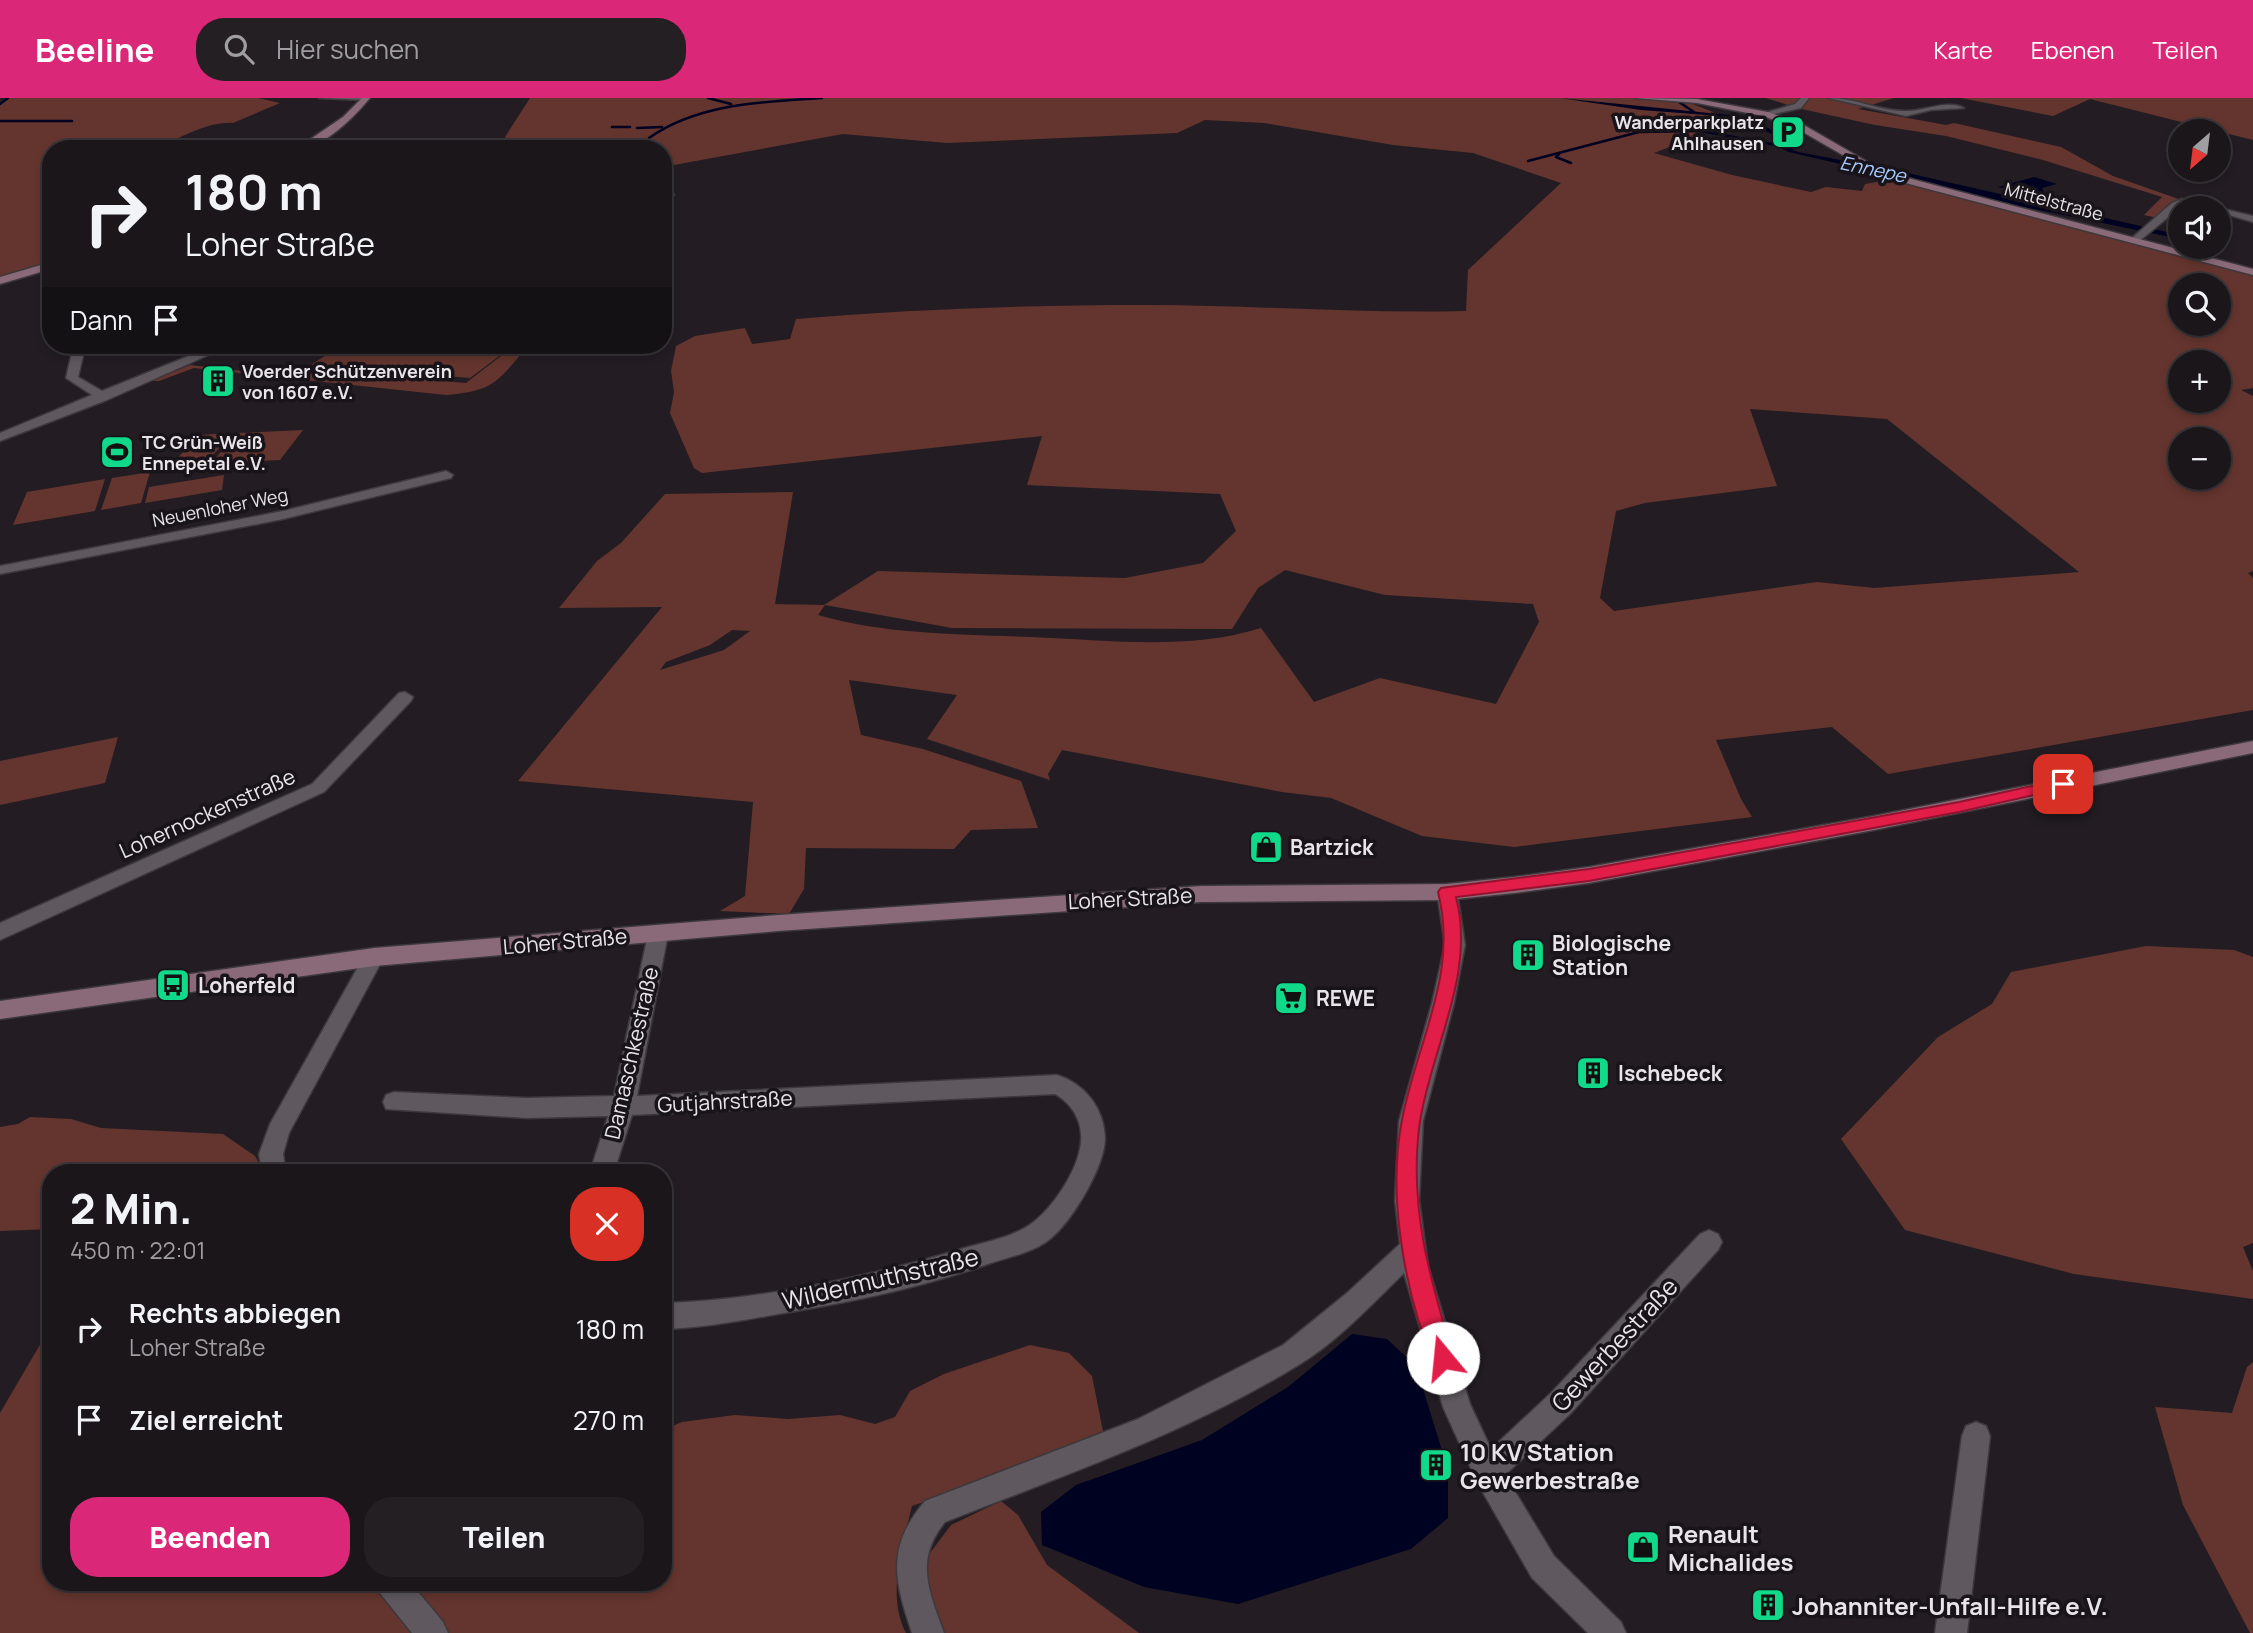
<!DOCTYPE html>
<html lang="de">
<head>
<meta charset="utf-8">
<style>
  :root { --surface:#1a161a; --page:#231f23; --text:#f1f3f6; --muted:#9f9fa2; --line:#383539; --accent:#db2777 }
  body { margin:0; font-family:Manrope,sans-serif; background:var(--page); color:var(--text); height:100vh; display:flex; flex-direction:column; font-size:26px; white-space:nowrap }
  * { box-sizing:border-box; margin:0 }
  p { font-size:23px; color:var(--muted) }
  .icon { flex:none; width:38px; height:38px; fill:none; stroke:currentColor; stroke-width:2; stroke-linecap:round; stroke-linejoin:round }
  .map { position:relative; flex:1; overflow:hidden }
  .side { position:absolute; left:42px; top:1066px; width:630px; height:427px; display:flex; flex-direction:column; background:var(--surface); border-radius:28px; box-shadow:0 4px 10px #0003,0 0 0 2px var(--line) }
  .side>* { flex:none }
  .guide { position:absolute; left:42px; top:42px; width:630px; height:214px; border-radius:28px; box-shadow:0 4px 10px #0003,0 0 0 2px var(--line); background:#1a161a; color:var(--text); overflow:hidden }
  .needle { width:46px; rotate:208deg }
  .controls { position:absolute; left:2168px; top:21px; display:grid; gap:14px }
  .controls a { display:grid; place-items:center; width:63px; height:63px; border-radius:50%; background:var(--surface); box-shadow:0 4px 10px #0003,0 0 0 2px var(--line); font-size:35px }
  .pin { position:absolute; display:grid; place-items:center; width:60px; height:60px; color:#fff; margin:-30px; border-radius:14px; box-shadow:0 4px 10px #0006 }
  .me { position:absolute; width:77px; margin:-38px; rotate:343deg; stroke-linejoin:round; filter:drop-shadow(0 0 5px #0008) }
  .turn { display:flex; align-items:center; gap:24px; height:147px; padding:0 28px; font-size:32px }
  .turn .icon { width:91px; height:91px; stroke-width:2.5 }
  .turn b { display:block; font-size:49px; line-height:60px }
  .then { display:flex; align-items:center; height:66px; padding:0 28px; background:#0003; gap:14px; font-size:26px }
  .round { display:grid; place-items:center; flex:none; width:74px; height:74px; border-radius:28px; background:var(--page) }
  .summary { display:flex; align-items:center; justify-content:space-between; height:119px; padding:0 28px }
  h1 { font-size:42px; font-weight:800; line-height:52px }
  .cta { display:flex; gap:14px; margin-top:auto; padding:14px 28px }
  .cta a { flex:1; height:80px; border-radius:28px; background:var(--accent); color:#fff; font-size:28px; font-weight:800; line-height:80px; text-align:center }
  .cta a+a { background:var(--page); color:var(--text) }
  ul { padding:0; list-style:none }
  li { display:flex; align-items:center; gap:21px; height:91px; padding:0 28px }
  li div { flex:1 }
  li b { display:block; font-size:26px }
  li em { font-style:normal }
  header { display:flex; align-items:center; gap:42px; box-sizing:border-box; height:98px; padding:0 35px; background:var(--accent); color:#fff }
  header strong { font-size:33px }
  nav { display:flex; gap:38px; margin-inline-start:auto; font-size:24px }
  .search { width:490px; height:63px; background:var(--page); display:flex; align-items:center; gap:18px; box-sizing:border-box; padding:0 24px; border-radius:28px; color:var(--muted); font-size:26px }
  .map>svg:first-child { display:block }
  .green { fill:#64352e; fill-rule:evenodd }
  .water { fill:#000221 }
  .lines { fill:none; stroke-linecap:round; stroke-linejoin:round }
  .stream { stroke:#000221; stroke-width:2.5 }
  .street-casing { stroke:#3c383c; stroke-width:3 }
  .secondary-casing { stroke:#3c383c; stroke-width:3 }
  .street { fill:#5f595f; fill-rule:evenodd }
  .secondary { fill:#8a6a78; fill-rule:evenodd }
  .route { fill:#e11d48; stroke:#92132f; stroke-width:2 }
  .labels { text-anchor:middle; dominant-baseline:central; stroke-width:7; stroke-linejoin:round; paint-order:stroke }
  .far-poi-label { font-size:18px; font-weight:bold; fill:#e8e4e8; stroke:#19141a; text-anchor:start }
  .far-street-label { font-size:18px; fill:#e8e4e8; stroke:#19141a }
  .far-water-label { font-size:19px; font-style:italic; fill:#a7cbff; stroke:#19141a }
  .street-label { font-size:21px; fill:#e8e4e8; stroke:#19141a }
  .poi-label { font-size:21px; font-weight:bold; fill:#e8e4e8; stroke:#19141a; text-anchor:start }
  .near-street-label { font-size:24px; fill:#e8e4e8; stroke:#19141a }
  .near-poi-label { font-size:24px; font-weight:bold; fill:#e8e4e8; stroke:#19141a; text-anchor:start }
</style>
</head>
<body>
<header>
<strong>Beeline</strong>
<div class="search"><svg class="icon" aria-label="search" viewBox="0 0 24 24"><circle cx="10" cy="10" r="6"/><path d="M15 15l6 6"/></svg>Hier suchen</div>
<nav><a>Karte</a><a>Ebenen</a><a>Teilen</a></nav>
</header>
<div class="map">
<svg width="2253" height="1535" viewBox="0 0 2253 1535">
  <rect width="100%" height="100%" fill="#231d23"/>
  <path class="green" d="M 8,0 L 258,0 L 280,5 L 233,25 C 209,23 179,40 158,50 L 178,46 L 170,51 L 51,51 L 51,123 L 43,127 L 51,132 L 51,167 L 0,182 L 0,4 Z
    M 530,0 L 1677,0 L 1726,19 L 1716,26 L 1689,28 L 1698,38 L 1654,55 L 1732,77 L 1811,94 L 1826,89 L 1862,93 L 1865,86 L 1890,82 L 2253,176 L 2253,290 L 2241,292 L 2253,298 L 2253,473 L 2248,475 L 2253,480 L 2253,612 L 1888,676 L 1832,629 L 1716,642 L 1741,701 L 1752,719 L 1514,749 L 1422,738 L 1331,700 L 1282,694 L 1062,652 L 1048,676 L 1050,682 L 927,641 L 957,597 L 849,582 L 861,637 L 923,651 L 1021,683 L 1038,730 L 971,732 L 954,751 L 806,750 L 804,791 L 789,816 L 720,813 L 745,798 L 753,704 L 518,683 L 662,509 L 559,510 L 597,463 L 621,445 L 665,396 L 793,394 L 775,506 L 824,507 L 878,473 L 1125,480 L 1203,465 L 1236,433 L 1220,396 L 1027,387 L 1042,338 L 702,375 L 694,370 L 670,315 L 674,294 L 671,273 L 676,248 L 695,238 L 745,230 L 752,246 L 790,241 L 796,221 C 912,211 1030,207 1147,207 C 1253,207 1359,216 1466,213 L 1468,172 L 1561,85 L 1473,55 L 1393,47 L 1264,25 L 1205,22 L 1177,35 L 947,45 L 843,36 L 663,69 L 663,51 L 520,51 L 505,39 ZM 2180,187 L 2219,187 L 2219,226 L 2180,226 ZM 2180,264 L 2219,264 L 2219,303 L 2180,303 ZM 1750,311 L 1887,321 L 2079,474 L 1874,490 L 1817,484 L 1614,513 L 1600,500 L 1616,413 L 1645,405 L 1777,388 ZM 2180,341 L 2219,341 L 2219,380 L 2180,380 ZM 1285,472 L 1385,497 L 1533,506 L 1539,524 L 1496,606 L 1380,580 L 1314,604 L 1261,530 C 1187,553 1108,542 1031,539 C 960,536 887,537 818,517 L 825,507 L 952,530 L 1232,531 L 1258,490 ZM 732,532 L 750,533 L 724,552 L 660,572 L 666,564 L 710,547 Z
    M 1766,0 L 1894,0 L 1858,11 L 1946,27 L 1954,25 L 2061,49 L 2113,78 L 2187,104 L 2175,103 L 2158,120 L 2144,117 L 2162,99 L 2043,62 L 1946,38 L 1875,27 L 1797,10 Z
    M 1961,0 L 2253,0 L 2253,42 L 2090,1 L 2053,18 Z
    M 341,247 L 514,247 L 470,280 L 311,267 Z
    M 515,247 L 529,247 C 498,282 496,293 446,297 L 194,270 L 159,283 L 152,283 L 190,267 L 269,276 L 280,269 L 291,270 L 466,285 Z
    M 303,332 L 280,362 L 211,365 L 238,335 Z
    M 232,335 L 206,365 L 171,367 L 199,337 Z
    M 150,374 L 141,405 L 101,412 L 112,380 Z
    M 224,377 L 222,392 L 145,405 L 149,389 Z
    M 105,381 L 95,413 L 13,427 L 27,394 Z
    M 118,639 L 105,685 L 0,707 L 0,663 Z
    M 2146,848 L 2234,852 L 2253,859 L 2253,1145 L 2243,1149 L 2253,1173 L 2253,1201 L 2074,1176 L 1905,1132 L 1841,1041 L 1938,939 L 1992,906 L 2011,874 Z
    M 30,1019 L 71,1021 L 101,1030 L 223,1036 L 255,1058 L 264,1074 L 51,1074 L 51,1131 L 0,1133 L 0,1029 L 18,1026 Z
    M 51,1228 L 51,1484 L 663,1484 L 663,1332 L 682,1324 L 735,1317 L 788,1321 L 840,1317 L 875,1326 L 895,1319 L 910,1293 L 944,1276 L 1030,1247 L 1069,1255 L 1092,1278 L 1104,1338 L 1066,1356 L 912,1408 C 903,1446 886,1497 906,1535 L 0,1535 L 0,1315 Z
    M 2253,1264 L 2253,1535 L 2250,1535 L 2183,1407 L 2155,1309 L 2232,1315 L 2247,1269 Z
    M 1001,1403 L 1018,1417 L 1047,1467 L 1139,1535 L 938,1535 L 933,1524 L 924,1463 L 951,1427 Z"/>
  <path class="water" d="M 1560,0 L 1739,18 C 1755,24 1769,28 1781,39 C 1789,45 1788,50 1798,54 L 1899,73 L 2180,137 L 2180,141 L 2015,107 L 1789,54 L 1778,49 L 1772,36 L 1733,19 L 1641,12 Z
    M 2034,79 L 2057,86 L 2042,90 L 2047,100 L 1998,89 Z
    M 1352,1236 L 1387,1241 L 1416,1268 L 1448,1372 L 1448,1420 L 1411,1451 L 1238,1506 L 1144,1489 L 1042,1447 L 1041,1414 L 1076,1387 L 1202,1342 L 1288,1289 Z"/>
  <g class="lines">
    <path class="stream" d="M 708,0 L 731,6
      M 1673,0 L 1694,14
      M 0,6 L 8,0
      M 0,23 L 72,23
      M 612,29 L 630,29
      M 637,30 L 662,29
      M 1701,33 L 1782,48
      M 649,40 C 699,5 763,4 822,0
      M 1559,56 L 1556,59 L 1571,65
      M 1528,63 L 1639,34 L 1694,33"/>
    <g class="street-casing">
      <path id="street" d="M 319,0 L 369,0 L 365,2 Z
        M 1801,0 L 1809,0 L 1801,10 L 1765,18 L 1761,16 L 1795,6 Z
        M 1829,0 C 1855,0 1879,13 1905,13 C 1924,14 1945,1 1964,10 L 1931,12 L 1906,18 Z
        M 671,92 L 674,97 L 663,100 L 663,94 Z
        M 2182,101 L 2253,118 L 2253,124 L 2219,114 L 2219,110 L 2183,107 L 2138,144 L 2132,144 L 2132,140 L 2172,105 Z
        M 69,247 L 80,247 L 83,258 L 78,279 L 102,293 L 216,247 L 231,247 L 107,302 L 0,343 L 0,335 L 92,297 L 66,280 L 71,258 Z
        M 446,373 L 453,377 L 451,380 L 283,421 L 0,476 L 0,468 L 283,413 Z
        M 405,594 L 413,599 L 411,603 L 324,694 L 0,842 L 0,825 L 312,686 L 399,595 Z
        M 1447,787 L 1457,794 L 1465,847 L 1454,905 L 1423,1023 L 1419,1102 L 1428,1168 L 1470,1306 L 1491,1351 L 1551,1295 L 1700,1136 L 1709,1132 L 1718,1136 L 1722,1144 L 1718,1152 L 1571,1315 L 1505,1377 L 1554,1458 L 1621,1524 L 1626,1535 L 1588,1535 L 1532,1480 L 1477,1384 L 1443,1309 L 1404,1175 C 1372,1206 1338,1243 1300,1266 C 1190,1334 1065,1377 945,1424 C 914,1462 929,1493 944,1535 L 912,1535 C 894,1482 886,1449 925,1403 L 1138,1321 L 1283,1247 L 1347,1195 L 1400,1146 L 1395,1102 L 1399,1023 L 1432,905 L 1445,847 L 1437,794 Z
        M 658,828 L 665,831 L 668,836 L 637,998 L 1057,977 C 1085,986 1104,1010 1105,1040 C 1105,1069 1070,1128 1046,1144 C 1030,1155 1009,1159 991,1165 C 924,1189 855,1203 784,1215 C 744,1222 704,1230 663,1231 L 663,1205 C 758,1203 877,1177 968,1149 C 986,1144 1011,1139 1028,1128 C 1050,1114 1073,1079 1079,1055 C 1086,1030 1076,1008 1055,996 L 632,1017 L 614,1074 L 590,1074 L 608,1018 L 527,1020 L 386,1011 L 383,1004 L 386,997 L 394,994 L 527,1000 L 614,998 L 648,836 L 651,831 Z
        M 374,851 L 381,853 L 384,859 L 289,1035 L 283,1056 L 286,1074 L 262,1074 L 259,1056 L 270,1026 L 367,853 Z
        M 1976,1324 L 1986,1328 L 1990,1338 L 1967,1535 L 1935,1535 L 1962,1338 L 1966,1328 Z
        M 376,1484 L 410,1484 L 443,1524 L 448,1535 L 412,1535 L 380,1495 Z"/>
    </g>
    <g class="secondary-casing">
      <path id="secondary" d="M 362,0 L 370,0 C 353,20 323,51 296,51 L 343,19 Z
        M 1635,0 L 1697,1 L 1768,14 L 1802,26 L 1885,74 L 2253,171 L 2253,177 L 1879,78 L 1796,30 L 1763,18 L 1697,5 Z
        M 51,164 L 51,171 L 0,186 L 0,179 Z
        M 2253,643 L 2253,655 L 1874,732 L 1589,785 L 1514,795 L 1447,802 L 1201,804 L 778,833 L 374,868 L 0,921 L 0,903 L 374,850 L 778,817 L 1201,788 L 1447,786 L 1514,779 L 1589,769 L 1874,718 Z"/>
    </g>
    <use href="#street" class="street"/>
    <use href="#secondary" class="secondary"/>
  </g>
  <path class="route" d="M 2063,681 L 2069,682 L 2069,689 L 1959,714 L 1589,783 L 1456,799 C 1476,876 1432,948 1420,1023 C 1408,1107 1430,1182 1454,1260 L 1450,1268 L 1443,1271 L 1435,1268 C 1405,1197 1387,1099 1402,1022 C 1417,943 1459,876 1438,794 L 1441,790 L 1589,771 L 1959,704 Z"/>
  <defs>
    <g id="parking-square" transform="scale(1.75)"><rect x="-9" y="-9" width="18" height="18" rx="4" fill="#10d98a" stroke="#19141a"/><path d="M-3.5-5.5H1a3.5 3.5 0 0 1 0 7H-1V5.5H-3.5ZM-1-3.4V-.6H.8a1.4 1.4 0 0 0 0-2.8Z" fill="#111"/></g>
    <g id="building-square" transform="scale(1.75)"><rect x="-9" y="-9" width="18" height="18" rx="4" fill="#10d98a" stroke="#19141a"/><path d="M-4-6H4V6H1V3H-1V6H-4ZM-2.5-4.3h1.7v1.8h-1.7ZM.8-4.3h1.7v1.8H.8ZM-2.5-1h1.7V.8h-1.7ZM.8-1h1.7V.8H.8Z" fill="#111"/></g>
    <g id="stadium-square" transform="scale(1.75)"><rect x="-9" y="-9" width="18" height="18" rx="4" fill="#10d98a" stroke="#19141a"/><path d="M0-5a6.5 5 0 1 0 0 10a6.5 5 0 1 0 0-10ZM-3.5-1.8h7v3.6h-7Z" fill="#111"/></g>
    <g id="shop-square" transform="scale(1.75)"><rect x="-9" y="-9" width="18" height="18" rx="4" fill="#10d98a" stroke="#19141a"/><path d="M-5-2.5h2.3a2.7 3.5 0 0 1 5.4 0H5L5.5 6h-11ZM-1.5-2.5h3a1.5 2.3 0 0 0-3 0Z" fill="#111"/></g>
    <g id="bus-square" transform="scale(1.75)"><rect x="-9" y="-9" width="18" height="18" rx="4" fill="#10d98a" stroke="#19141a"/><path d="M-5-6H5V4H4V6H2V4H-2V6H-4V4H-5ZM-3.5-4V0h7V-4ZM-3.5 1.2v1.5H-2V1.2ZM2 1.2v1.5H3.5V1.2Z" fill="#111"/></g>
    <g id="supermarket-square" transform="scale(1.75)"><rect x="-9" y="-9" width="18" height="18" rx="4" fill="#10d98a" stroke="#19141a"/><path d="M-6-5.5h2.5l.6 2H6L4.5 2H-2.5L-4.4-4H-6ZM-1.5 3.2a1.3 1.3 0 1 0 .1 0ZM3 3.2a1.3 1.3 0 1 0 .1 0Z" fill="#111"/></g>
  </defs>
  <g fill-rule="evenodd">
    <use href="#parking-square" x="1788" y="34"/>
    <use href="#building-square" x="218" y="283"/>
    <use href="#stadium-square" x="117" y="354"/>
    <use href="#shop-square" x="1266" y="749"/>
    <use href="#building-square" x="1528" y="857"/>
    <use href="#bus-square" x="173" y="887"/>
    <use href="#supermarket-square" x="1291" y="900"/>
    <use href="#building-square" x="1593" y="975"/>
    <use href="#building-square" x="1436" y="1367"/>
    <use href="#shop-square" x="1643" y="1449"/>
    <use href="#building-square" x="1768" y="1507"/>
  </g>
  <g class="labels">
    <g class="far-poi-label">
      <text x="1764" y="24" text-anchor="end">Wanderparkplatz<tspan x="1764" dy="21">Ahlhausen</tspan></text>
      <text x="242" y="273">Voerder Schützenverein<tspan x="242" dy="21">von 1607 e.V.</tspan></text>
      <text x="142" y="344">TC Grün-Weiß<tspan x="142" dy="21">Ennepetal e.V.</tspan></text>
    </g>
    <g class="far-street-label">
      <text transform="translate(2054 103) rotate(15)">Mittelstraße</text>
      <text transform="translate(220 409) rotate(-11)">Neuenloher Weg</text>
    </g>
    <g class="far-water-label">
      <text transform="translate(1873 71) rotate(12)">Ennepe</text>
    </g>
    <g class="street-label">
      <text transform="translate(207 715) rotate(-24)">Lohernockenstraße</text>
      <text transform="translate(1130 800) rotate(-3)">Loher Straße</text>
      <text transform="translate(565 843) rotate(-5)">Loher Straße</text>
      <text transform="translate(631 955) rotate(-77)">Damaschkestraße</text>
      <text transform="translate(725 1003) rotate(-3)">Gutjahrstraße</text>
    </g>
    <g class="poi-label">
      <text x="1290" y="749">Bartzick</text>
      <text x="1552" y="845">Biologische<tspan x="1552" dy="24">Station</tspan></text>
      <text x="198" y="887">Loherfeld</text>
      <text x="1316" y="900">REWE</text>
      <text x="1618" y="975">Ischebeck</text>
    </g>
    <g class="near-street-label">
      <text transform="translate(880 1180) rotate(-13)">Wildermuthstraße</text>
      <text transform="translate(1614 1246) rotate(-47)">Gewerbestraße</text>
    </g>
    <g class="near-poi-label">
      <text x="1460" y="1353">10 KV Station<tspan x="1460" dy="28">Gewerbestraße</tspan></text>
      <text x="1668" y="1435">Renault<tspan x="1668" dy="28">Michalides</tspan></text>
      <text x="1792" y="1507">Johanniter-Unfall-Hilfe e.V.</text>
    </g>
  </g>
</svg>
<div class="controls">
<a><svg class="needle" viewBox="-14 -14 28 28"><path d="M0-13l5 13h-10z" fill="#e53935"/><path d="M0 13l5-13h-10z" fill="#9f9fa2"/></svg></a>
<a><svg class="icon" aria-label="sound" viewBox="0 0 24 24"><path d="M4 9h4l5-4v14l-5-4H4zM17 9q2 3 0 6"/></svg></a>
<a><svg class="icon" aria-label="search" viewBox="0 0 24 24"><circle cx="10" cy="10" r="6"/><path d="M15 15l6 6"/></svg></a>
<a>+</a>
<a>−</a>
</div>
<div class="pin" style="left:2063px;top:686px;background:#d93025"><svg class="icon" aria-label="arrive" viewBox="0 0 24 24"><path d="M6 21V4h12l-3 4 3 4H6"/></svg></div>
<svg class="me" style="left:1443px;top:1260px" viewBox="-20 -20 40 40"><circle r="19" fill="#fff"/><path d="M0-13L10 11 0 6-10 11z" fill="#e11d48"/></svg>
<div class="guide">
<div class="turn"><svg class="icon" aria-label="right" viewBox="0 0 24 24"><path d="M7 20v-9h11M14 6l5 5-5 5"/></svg><div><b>180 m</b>Loher Straße</div></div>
<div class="then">Dann<svg class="icon" aria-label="arrive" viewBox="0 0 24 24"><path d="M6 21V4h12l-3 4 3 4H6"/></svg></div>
</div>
<section class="side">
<div class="summary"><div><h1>2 Min.</h1><p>450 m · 22:01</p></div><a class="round" style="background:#d93025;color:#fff"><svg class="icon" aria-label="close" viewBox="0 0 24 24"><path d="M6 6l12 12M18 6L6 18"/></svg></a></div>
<ul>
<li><svg class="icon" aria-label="right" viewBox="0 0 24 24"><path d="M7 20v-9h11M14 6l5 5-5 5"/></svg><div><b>Rechts abbiegen</b><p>Loher Straße</p></div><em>180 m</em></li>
<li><svg class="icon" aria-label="arrive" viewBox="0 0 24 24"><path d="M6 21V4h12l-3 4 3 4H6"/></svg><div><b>Ziel erreicht</b></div><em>270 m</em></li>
</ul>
<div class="cta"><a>Beenden</a><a>Teilen</a></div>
</section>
</div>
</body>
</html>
